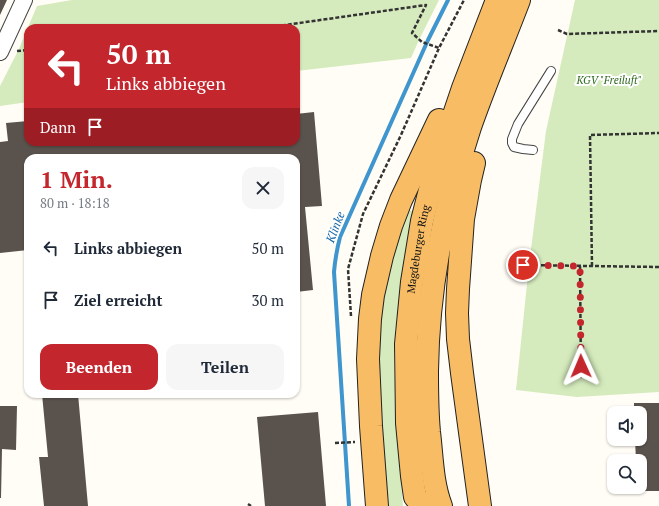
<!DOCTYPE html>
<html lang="de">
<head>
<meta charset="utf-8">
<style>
  :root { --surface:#fff; --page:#f6f6f7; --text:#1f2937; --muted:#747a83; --accent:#c4262e }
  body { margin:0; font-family:"PT Serif",serif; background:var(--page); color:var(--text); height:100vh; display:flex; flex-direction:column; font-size:15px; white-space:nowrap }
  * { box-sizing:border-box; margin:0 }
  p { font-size:13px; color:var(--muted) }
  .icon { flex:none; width:22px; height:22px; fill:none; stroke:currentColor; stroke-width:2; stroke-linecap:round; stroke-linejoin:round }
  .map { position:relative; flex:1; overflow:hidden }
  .drawer { position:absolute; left:24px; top:154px; width:276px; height:244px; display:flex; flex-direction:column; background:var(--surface); border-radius:12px; box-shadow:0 1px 3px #0004 }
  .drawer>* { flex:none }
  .banner { position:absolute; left:24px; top:24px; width:276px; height:122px; border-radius:12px; box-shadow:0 1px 3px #0004; background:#c4262e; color:#fff; overflow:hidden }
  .tools { position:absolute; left:607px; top:406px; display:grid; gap:8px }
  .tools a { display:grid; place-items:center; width:40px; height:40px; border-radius:8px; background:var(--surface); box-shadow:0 1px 3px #0004; font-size:20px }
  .pin { position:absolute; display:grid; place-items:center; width:34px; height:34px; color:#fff; margin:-17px; border:2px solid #fff; border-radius:50%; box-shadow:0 1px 4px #0007 }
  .me { position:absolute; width:44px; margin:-22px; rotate:359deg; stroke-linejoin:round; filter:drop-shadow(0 0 3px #0008) }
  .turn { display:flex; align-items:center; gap:14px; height:84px; padding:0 16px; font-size:18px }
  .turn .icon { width:52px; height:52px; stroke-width:2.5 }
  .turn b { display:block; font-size:28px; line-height:34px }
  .then { display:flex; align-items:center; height:38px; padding:0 16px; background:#0003; gap:8px; font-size:15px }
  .round { display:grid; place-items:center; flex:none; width:42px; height:42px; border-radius:12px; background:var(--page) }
  .summary { display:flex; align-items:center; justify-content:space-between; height:68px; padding:0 16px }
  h1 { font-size:24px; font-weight:700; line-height:30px; color:var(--accent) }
  .primary-button { display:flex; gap:8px; margin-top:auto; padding:8px 16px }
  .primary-button a { flex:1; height:46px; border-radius:12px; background:var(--accent); color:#fff; font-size:16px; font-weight:700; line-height:46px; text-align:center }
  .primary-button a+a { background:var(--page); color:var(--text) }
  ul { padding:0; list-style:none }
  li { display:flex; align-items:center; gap:12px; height:52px; padding:0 16px }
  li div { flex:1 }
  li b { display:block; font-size:15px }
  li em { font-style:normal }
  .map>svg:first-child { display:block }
  .green { fill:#d5ebbd }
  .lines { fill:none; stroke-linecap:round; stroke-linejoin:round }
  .stream { stroke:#3f96cf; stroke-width:4 }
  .building { fill:#5a524d }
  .service-casing { stroke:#444; stroke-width:10 }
  .minor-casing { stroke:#444; stroke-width:18 }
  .trunk-casing { stroke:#222; stroke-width:24 }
  .path { stroke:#333; stroke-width:2.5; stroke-dasharray:4 2; stroke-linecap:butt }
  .service { stroke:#fff; stroke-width:8 }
  .minor { stroke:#fff; stroke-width:16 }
  .trunk { stroke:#f7bc64; stroke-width:22 }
  .route { stroke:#c4262e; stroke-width:7; stroke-dasharray:0 12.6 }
  .labels { text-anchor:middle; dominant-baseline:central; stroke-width:4; stroke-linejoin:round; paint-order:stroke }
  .park-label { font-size:11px; font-style:italic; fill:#2f6b1f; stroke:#fff }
  .street-label { font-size:11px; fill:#111; stroke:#fff }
  .water-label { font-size:12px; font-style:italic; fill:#1768a6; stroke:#fff }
</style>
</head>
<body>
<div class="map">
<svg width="659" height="506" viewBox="0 0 659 506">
  <rect width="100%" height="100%" fill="#fffdf5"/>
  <path class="green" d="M 72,0 L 439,0 L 419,40 L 411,58 L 296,71 L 296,28 L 28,28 L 28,102 L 0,106 L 0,86 L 18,51 L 37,6 Z
    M 575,0 L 659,0 L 659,392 L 577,397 L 516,390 L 529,265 L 546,131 Z
    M 409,210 L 412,211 L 412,215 L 403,268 L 395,332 L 394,354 L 396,414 L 403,506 L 389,506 L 380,411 L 377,322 L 390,251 Z"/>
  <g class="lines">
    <path class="stream" d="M 349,506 L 334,272 C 335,260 337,249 340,237 L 428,40 L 448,0"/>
  </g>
  <path class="building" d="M 0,0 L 7,0 L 0,15 Z
    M 314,112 L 322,206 L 305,207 L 313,290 L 296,292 L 296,158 L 28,158 L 28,250 L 0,253 L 0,142 L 8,141 L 6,123 L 28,121 L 28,142 L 296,142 L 296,114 Z
    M 42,394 L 78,394 L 88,506 L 44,506 L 39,457 L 48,457 Z
    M 634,403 L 659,403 L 659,491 L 637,491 L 637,487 L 640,487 L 640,461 L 636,461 L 635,439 L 640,439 L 640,413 L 634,413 Z
    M 0,406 L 17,406 L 16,450 L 2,449 L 1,498 L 0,498 Z
    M 318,412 L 326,506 L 265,506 L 257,417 Z"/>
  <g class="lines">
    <g class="service-casing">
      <path id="service" d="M 533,150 L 523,149 L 514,147 L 512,143 L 512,139 L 518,124 L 551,71"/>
    </g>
    <g class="minor-casing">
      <path id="minor" d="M 0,52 L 24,0"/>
    </g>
    <g class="trunk-casing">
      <g id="trunk">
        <path d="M 474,163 L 470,180 L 463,219 L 458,289 L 457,313 L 458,339 L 462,373 L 480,506"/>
        <path d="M 377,506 L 371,426 L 368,359 L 370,319 L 373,295 L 382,256 L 391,226 L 401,200 L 439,120"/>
        <path id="s1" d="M 424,506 L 415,497 L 412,476 L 407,423 L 406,344 L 412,282 L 422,221 L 434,174 L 463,88 L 497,0"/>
        <path d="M 441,506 C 432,483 432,456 429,432 C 427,411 427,391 427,371 C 428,288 444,206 470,127 C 485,84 503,42 519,0"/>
      </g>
    </g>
    <path class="path" d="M 264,28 L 426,5 L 412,33 L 422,42 L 439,48
      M 558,30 L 567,34 L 659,31
      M 17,51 L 28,50
      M 523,265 L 659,267
      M 580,266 L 581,380
      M 592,266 L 590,135 L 659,133
      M 351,316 L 348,269 L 363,214 L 401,135 L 439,48 L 464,0
      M 335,443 L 355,442
      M 248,504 L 251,506"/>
    <use href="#service" class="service"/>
    <use href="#minor" class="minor"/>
    <use href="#trunk" class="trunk"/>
  </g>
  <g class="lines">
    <path class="route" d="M 523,265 L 580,266 L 581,366"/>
  </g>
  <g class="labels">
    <g class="park-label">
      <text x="609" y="80">KGV "Freiluft"</text>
    </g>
    <g class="street-label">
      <text stroke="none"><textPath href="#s1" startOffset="262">Magdeburger Ring</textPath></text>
    </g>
    <g class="water-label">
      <text transform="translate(335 227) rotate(-69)">Klinke</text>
    </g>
  </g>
</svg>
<div class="tools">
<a><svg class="icon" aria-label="sound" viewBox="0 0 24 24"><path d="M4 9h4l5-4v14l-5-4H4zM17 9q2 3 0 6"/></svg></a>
<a><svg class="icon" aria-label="search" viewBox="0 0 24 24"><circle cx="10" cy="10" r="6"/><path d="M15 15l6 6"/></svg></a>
</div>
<div class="pin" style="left:523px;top:265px;background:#d93025"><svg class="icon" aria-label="arrive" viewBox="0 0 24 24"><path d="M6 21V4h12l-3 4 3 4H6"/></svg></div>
<svg class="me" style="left:581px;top:366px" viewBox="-20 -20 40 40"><path d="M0-17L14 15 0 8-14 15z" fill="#c4262e" stroke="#fff" stroke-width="4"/></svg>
<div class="banner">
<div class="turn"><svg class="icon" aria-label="left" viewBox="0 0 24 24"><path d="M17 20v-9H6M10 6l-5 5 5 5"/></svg><div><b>50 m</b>Links abbiegen</div></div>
<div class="then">Dann<svg class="icon" aria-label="arrive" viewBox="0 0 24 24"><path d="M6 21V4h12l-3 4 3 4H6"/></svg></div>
</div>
<section class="drawer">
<div class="summary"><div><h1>1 Min.</h1><p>80 m · 18:18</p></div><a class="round"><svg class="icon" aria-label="close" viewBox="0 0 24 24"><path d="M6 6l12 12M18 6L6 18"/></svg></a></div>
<ul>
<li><svg class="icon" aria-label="left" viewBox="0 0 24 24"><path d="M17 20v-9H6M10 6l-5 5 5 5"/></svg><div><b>Links abbiegen</b></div><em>50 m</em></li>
<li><svg class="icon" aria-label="arrive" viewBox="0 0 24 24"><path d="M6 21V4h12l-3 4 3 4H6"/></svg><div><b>Ziel erreicht</b></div><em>30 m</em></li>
</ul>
<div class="primary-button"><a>Beenden</a><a>Teilen</a></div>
</section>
</div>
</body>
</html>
